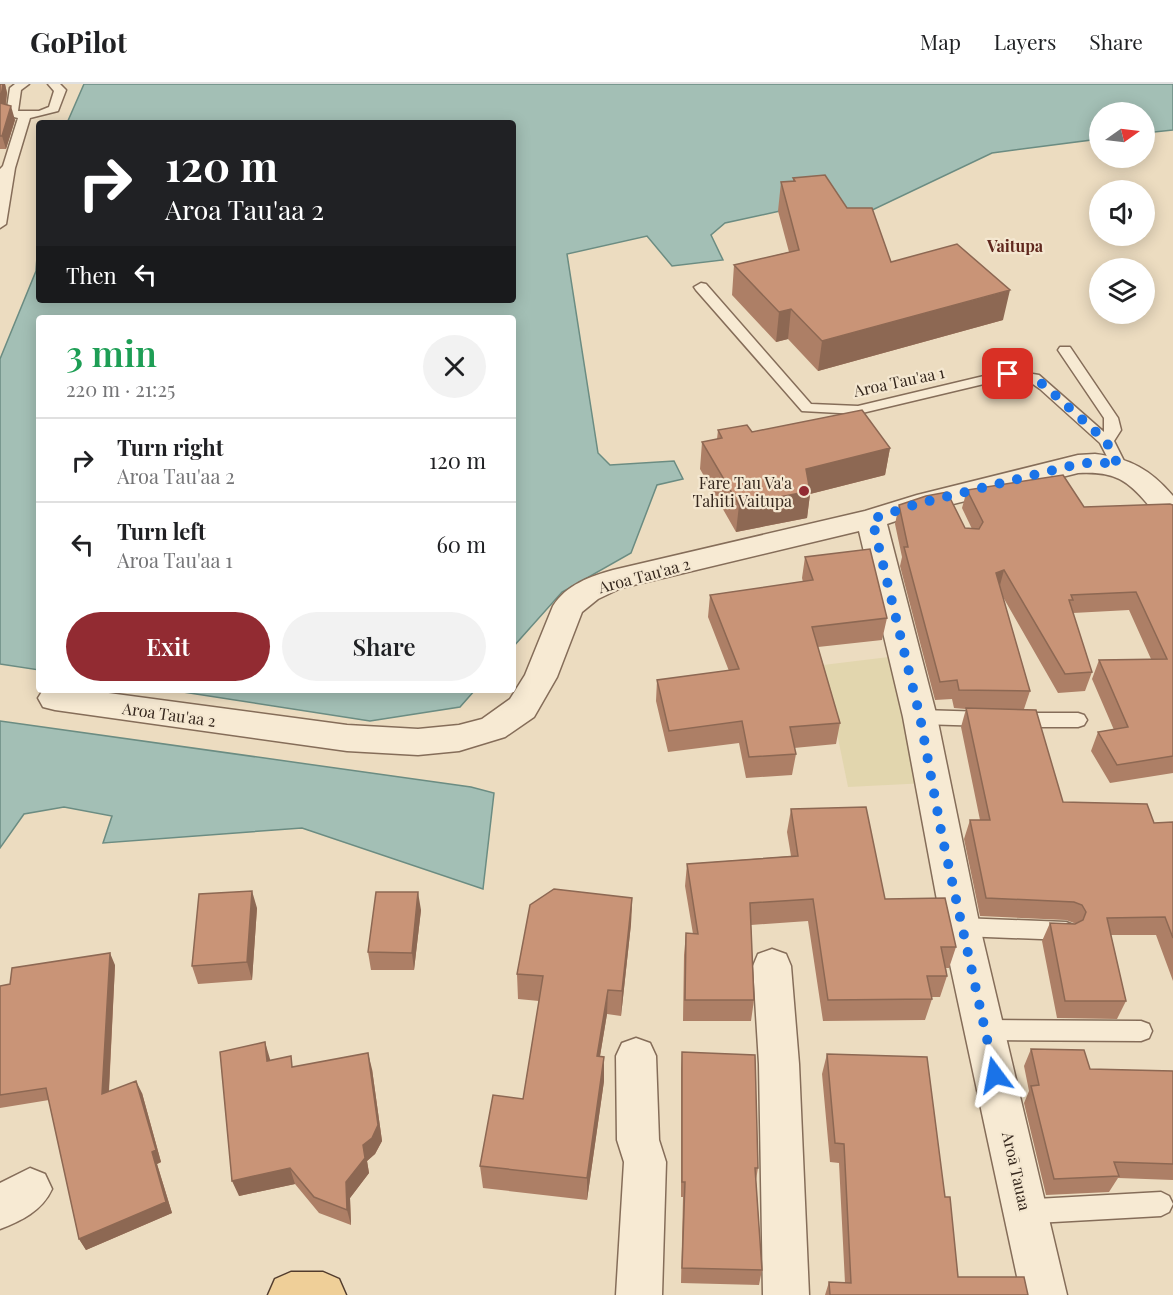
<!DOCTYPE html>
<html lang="en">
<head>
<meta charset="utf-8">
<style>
  :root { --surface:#fff; --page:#f2f2f2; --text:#202124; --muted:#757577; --line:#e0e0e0; --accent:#922b32 }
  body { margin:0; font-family:"Playfair Display",serif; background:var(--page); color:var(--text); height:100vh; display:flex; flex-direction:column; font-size:22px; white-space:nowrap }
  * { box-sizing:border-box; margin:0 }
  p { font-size:20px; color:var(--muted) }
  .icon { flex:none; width:33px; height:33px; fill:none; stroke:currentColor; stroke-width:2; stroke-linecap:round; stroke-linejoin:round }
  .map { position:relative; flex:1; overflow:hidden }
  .details { position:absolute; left:36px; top:231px; width:480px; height:378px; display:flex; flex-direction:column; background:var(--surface); border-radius:6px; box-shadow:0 3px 15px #0003 }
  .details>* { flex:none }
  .top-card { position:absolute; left:36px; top:36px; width:480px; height:183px; border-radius:6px; box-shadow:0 3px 15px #0003; background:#202124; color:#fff; overflow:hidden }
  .needle { width:39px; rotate:76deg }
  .controls { position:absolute; left:1089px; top:18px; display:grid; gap:12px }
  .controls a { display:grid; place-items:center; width:66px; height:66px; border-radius:50%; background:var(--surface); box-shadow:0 3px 15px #0003; font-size:30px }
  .pin { position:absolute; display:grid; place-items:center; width:51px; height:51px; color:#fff; margin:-26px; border-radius:12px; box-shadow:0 3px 9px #0006 }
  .me { position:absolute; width:66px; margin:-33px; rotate:347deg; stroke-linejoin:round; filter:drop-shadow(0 0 4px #0008) }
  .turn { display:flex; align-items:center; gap:21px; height:126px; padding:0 30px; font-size:27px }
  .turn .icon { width:78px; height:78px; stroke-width:2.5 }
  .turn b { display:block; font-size:42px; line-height:51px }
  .then { display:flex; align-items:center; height:57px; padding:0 30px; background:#0003; gap:12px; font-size:22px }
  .round { display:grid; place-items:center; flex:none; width:63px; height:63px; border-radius:32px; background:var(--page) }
  .overview { display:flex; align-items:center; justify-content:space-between; height:102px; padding:0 30px }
  h1 { font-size:36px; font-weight:600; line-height:45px; color:#1e9e55 }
  .button { display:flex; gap:12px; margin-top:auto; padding:12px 30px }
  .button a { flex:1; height:69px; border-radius:36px; background:var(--accent); color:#fff; font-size:24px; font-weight:600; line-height:69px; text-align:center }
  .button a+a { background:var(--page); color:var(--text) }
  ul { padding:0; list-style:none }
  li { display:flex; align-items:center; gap:18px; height:84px; padding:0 30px; border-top:2px solid var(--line) }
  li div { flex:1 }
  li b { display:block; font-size:22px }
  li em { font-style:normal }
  header { display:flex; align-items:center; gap:36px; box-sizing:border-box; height:84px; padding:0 30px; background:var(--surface); border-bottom:2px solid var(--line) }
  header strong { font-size:28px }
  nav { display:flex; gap:33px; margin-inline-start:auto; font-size:21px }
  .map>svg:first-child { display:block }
  .farmland { fill:#e2d6ae }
  .water { fill:#a3bfb5; stroke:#6b8c82; stroke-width:1.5 }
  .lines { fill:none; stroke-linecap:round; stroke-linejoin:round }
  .lane-casing { stroke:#856d59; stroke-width:3 }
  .street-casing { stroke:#856d59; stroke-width:3 }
  .primary-casing { stroke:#523c2d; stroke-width:3 }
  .lane { fill:#f7ead3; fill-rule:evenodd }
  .street { fill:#f7ead3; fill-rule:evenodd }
  .primary { fill:#efcf98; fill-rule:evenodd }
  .wall { fill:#ad7f66 }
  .shaded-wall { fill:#8d6853 }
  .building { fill:#c99477; stroke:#8d6853; stroke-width:1.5 }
  .route { stroke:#1a73e8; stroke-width:10; stroke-dasharray:0 18 }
  .poi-dot { fill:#922b32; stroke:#f4e7d0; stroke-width:2 }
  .labels { text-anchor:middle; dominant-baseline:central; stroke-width:4.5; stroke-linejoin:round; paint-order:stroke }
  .far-quarter-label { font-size:16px; font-weight:bold; fill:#60271d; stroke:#f4e7d0 }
  .street-label { font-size:16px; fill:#35271d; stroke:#f4e7d0 }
  .poi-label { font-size:16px; fill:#35271d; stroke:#f4e7d0; text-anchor:end }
</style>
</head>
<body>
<header>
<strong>GoPilot</strong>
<nav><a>Map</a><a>Layers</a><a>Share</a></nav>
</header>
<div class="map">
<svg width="1173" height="1211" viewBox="0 0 1173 1211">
  <rect width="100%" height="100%" fill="#ecdcc0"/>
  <path class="farmland" d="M 897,572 L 927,699 L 848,703 L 823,581 Z"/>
  <path class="water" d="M 84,0 L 1173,0 L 1173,46 L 1145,49 L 1144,28 L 1100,28 L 1099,55 L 992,69 L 866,129 L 780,127 L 725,139 L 711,151 L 723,176 L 672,182 L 647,152 L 567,170 L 598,369 L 610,381 L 674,377 L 683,395 L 657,401 L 631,469 L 562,508 L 513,563 L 513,234 L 39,234 L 39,586 L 0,580 L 0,275 L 36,187 L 39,143 L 39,216 L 513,216 L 513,39 L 67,39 Z
    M 170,606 L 475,606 L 460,623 L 370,637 Z
    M 0,637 L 471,703 L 494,709 L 483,805 L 302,744 L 103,759 L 112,732 L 64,723 L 24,730 L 0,764 Z"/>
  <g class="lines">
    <g class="lane-casing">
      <path id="lane" d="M 15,0 L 29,0 L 21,6 L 18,27 L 39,27 L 49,23 L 54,7 L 48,0 L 60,0 L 66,6 L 58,27 L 30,34 L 15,84 L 6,140 L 0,144 L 0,85 L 3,82 L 18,34 L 6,31 L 10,4 Z
        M 701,199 L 706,200 L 811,320 L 858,322 L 1009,286 L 1039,291 L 1104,348 L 1104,334 L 1058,266 L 1060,263 L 1070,263 L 1118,334 L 1121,346 L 1114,357 L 1126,381 L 1123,384 L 1113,384 L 1100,359 L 1040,305 L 1030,298 L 1009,294 L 858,330 L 802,327 L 696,206 L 694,203 Z
        M 920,626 L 987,628 L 993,630 L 996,635 L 993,640 L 987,642 L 920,640 L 914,638 L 911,633 L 914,628 Z
        M 1014,629 L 1078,629 L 1084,631 L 1087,636 L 1084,641 L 1078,643 L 1014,643 L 1008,641 L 1005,636 L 1008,631 Z
        M 961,834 L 1066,838 L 1073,841 L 1076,847 L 1073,853 L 1066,856 L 961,852 L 954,849 L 951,843 L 954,837 Z
        M 985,936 L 1141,937 L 1149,940 L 1152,947 L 1149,954 L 1141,957 L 985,956 L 977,953 L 974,946 L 977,939 Z
        M 1161,1108 L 1169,1112 L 1173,1120 L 1169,1128 L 1161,1132 L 1036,1139 L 1017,1132 L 1013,1124 L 1017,1116 L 1025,1112 L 1036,1115 Z"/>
    </g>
    <g class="street-casing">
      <path id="street" d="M 1095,370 C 1130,374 1151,386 1173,412 L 1173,441 C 1162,438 1159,432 1151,424 C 1128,396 1115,387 1078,389 L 925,427 L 887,440 L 937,633 L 980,843 L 1067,1211 L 1021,1211 L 942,843 L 903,633 L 859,447 L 621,504 L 598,515 L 582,528 L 557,593 L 534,633 L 505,653 L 459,667 L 418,671 L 347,667 L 55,626 L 43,623 L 38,614 L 43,606 L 86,606 L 347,641 L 418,645 L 459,641 L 482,635 L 510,615 L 525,591 L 553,522 C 566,501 591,492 613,486 L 865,427 L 917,411 L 1078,371 Z
        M 772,865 L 786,870 L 791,882 L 799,980 L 809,1211 L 763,1211 L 759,980 L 753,882 L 758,870 Z
        M 636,954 L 650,959 L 656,972 L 659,1056 L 666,1078 L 662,1211 L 616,1211 L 624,1078 L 617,1056 L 616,972 L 622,959 Z
        M 30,1084 L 45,1090 L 52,1105 C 42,1127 21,1137 0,1145 L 0,1099 Z"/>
    </g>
    <g class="primary-casing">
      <path id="primary" d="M 291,1188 L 323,1188 L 339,1195 L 346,1211 L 268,1211 L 275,1195 Z"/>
    </g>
    <use href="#lane" class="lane"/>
    <use href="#street" class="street"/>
    <use href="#primary" class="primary"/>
  </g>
  <path class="wall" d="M 0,0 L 5,0 L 7,9 L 6,21 L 15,36 L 6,65 L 0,65 Z
    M 793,94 L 847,124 L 891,178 L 1003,236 L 818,287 L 788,255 L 776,258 L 732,211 L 734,181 L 789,168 L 778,127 L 781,98 L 793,97 Z
    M 718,346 L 752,348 L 890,364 L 885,391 L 810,410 L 807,434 L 736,448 L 700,385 L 702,358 L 717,355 Z
    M 967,406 L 1084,423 L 1173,421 L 1173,689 L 1110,699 L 1091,667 L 1098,648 L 1114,646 L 1092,595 L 1099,576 L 1151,575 L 1129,526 L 1073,529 L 1092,588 L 1085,607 L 1058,609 L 1003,513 L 1030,607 L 1024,625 L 1063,718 L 1154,739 L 1173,738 L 1173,897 L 1156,851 L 1111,851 L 1126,917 L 1117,935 L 1057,934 L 1042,857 L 1050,839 L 1075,840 L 1074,839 L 1066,836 L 980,832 L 964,755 L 970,736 L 980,736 L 961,643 L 966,625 L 954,624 L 952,615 L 935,616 L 900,482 L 902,473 L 895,440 L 899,421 L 965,444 L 972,445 L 962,424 Z
    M 805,473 L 887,534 L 882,556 L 818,563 L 840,639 L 836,660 L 794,664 L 796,670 L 792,691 L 746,694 L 739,659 L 668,668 L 656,617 L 657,596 L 729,587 L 708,533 L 710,511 L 803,498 L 802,494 Z
    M 791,725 L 885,815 L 956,863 L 949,884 L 946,884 L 947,892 L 940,913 L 931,913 L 932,915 L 925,936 L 823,937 L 808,837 L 751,841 L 754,916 L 751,937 L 683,937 L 684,871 L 686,849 L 693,850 L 685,802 L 687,780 L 791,772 L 787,748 Z
    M 632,814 L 631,840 L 621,932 L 607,930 L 600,972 L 604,973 L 604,997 L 587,1116 L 483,1104 L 480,1082 L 523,1015 L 539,917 L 518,915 L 517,890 Z
    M 257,824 L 252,896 L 198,900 L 192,882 Z
    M 421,826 L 414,886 L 371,886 L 368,868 Z
    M 115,881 L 109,1008 L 142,1009 L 161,1078 L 157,1080 L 172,1129 L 86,1166 L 79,1155 L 49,1016 L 0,1024 L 0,902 Z
    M 1031,965 L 1090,985 L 1173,987 L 1173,1096 L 1118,1094 L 1109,1108 L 1046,1111 L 1024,1019 L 1029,1007 L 1024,982 Z
    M 682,968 L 758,1084 L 756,1096 L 762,1186 L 759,1201 L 681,1199 L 683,1113 L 681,1113 L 681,985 Z
    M 827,970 L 945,1113 L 958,1193 L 1028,1211 L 825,1211 L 829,1198 L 845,1199 L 839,1079 L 830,1078 L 822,990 Z
    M 271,976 L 294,983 L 372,985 L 382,1057 L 375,1070 L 367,1077 L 369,1089 L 350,1114 L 351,1141 L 319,1129 L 295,1100 L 239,1112 Z"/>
  <path class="shaded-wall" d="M 3,0 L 5,0 L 7,9 L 4,32 L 0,19 Z
    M 11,22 L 15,36 L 6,65 L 2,52 Z
    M 1010,206 L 1003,236 L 818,287 L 822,257 Z
    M 791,225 L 788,255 L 776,258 L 779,228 Z
    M 890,364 L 885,391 L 810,410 L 807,434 L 736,448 L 739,421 L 806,385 Z
    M 1004,486 L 999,505 L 996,489 Z
    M 252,807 L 257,824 L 252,896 L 247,878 Z
    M 418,808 L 421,826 L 414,886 L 412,869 Z
    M 632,814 L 631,840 L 621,932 L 622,907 Z
    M 110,869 L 115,881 L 108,1022 L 102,1010 Z
    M 608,906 L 607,930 L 596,996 L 597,972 Z
    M 265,958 L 270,975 L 273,993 L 267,977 Z
    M 368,969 L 372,985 L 382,1057 L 375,1070 L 367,1077 L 369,1089 L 350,1114 L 351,1141 L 347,1126 L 346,1098 L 363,1061 Z
    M 604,973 L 604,997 L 587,1116 L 587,1094 Z
    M 136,997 L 142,1009 L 161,1078 L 157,1080 L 172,1129 L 86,1166 L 79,1155 L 152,1068 Z
    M 290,1084 L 295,1100 L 239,1112 L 232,1097 Z"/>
  <path class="building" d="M 0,0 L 3,0 L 0,19 L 11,22 L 2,52 L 0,52 Z
    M 825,91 L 847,124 L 872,124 L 891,178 L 957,160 L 1010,206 L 822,257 L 791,225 L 779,228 L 734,181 L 799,166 L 781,98 L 795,97 L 793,94 Z
    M 862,326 L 890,364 L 806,385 L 810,407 L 739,421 L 702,358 L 722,354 L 718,346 L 747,341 L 752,348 Z
    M 1063,391 L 1084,423 L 1170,420 L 1173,421 L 1173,672 L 1117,681 L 1098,648 L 1128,643 L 1099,576 L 1167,575 L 1136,508 L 1071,511 L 1073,516 L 1069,516 L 1092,588 L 1065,590 L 1004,486 L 996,489 L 1030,607 L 959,606 L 957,596 L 940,598 L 904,463 L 908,463 L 899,421 L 926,412 L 947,408 L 965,444 L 979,445 L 983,438 L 967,406 Z
    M 870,465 L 887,534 L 812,543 L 840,639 L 790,643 L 796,670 L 749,673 L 742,637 L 669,647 L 657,596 L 739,585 L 710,511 L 813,496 L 805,473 Z
    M 966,624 L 1036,626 L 1063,718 L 1147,720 L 1154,739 L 1173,738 L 1173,854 L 1165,833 L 1107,834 L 1126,917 L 1065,917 L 1050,839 L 1075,840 L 1083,836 L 1086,828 L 1082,821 L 1074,818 L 986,814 L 970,736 L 990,736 Z
    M 866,723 L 885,815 L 945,814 L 956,863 L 941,863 L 947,892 L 927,892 L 932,915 L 828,916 L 813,815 L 750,819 L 754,916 L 685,916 L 686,849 L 698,850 L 687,780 L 798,772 L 791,725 Z
    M 554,805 L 632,814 L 622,907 L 608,906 L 597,972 L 604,973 L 587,1094 L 480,1082 L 493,1011 L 523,1015 L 543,892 L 517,890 L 530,821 Z
    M 252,807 L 247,878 L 192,882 L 199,810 Z
    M 376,808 L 418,808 L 412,869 L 368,868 Z
    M 110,869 L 102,1010 L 136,997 L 156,1066 L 152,1068 L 166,1118 L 79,1155 L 46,1004 L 0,1011 L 0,902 L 10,900 L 12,884 Z
    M 265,958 L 267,977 L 291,972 L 292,983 L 368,969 L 378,1041 L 372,1054 L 363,1061 L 365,1074 L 346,1098 L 347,1126 L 314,1113 L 290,1084 L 232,1097 L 220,968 Z
    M 1031,965 L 1084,966 L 1090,985 L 1173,987 L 1173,1080 L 1114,1078 L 1119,1092 L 1054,1095 L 1031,1002 L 1039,1001 Z
    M 682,968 L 755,971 L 758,1084 L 755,1084 L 762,1186 L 682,1184 L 685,1098 L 682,1098 Z
    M 827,970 L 927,973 L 945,1113 L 950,1113 L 958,1193 L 1024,1193 L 1028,1211 L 830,1211 L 829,1198 L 851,1199 L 844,1060 L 835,1059 Z"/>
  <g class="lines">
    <path class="route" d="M 995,991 L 942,752 L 920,633 L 872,435 L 917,420 L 1078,380 L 1098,378 L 1118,381 L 1106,357 L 1045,302 L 1034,294 L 1008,290"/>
  </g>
  <circle class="poi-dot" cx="804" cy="407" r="6"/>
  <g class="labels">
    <g class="far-quarter-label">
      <text x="1015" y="161">Vaitupa</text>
    </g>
    <g class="street-label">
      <text transform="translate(899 297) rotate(-12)">Aroa Tau'aa 1</text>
      <text transform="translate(644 491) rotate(-15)">Aroa Tau'aa 2</text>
      <text transform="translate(169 630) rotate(8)">Aroa Tau'aa 2</text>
      <text transform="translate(1017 1087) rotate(77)">Aroā Tauaa</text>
    </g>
    <g class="poi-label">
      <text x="792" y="398">Fare Tau Va'a<tspan x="792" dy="18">Tahiti Vaitupa</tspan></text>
    </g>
  </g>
</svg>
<div class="controls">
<a><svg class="needle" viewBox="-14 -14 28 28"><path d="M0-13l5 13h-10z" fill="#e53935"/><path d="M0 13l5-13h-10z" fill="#757577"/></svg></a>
<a><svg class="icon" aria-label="sound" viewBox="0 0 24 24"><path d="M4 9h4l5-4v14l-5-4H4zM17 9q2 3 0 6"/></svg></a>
<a><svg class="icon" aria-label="layers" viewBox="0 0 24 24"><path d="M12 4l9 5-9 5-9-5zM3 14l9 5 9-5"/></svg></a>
</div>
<div class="pin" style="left:1008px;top:290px;background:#d93025"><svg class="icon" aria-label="arrive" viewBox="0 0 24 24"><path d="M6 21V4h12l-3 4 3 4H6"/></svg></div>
<svg class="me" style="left:995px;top:991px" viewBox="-20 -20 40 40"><path d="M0-17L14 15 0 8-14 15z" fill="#1a73e8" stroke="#fff" stroke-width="4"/></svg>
<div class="top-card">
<div class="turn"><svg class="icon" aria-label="right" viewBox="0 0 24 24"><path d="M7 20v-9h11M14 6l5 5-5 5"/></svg><div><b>120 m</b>Aroa Tau'aa 2</div></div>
<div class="then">Then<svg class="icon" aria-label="left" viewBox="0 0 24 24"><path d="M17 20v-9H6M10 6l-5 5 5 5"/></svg></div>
</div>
<section class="details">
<div class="overview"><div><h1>3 min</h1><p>220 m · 21:25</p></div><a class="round"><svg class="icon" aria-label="close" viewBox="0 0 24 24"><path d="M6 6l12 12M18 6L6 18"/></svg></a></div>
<ul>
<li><svg class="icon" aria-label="right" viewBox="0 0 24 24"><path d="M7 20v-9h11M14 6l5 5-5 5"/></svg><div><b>Turn right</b><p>Aroa Tau'aa 2</p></div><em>120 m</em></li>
<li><svg class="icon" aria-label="left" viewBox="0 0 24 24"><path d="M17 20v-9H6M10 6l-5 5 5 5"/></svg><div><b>Turn left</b><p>Aroa Tau'aa 1</p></div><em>60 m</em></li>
</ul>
<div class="button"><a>Exit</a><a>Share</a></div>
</section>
</div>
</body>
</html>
